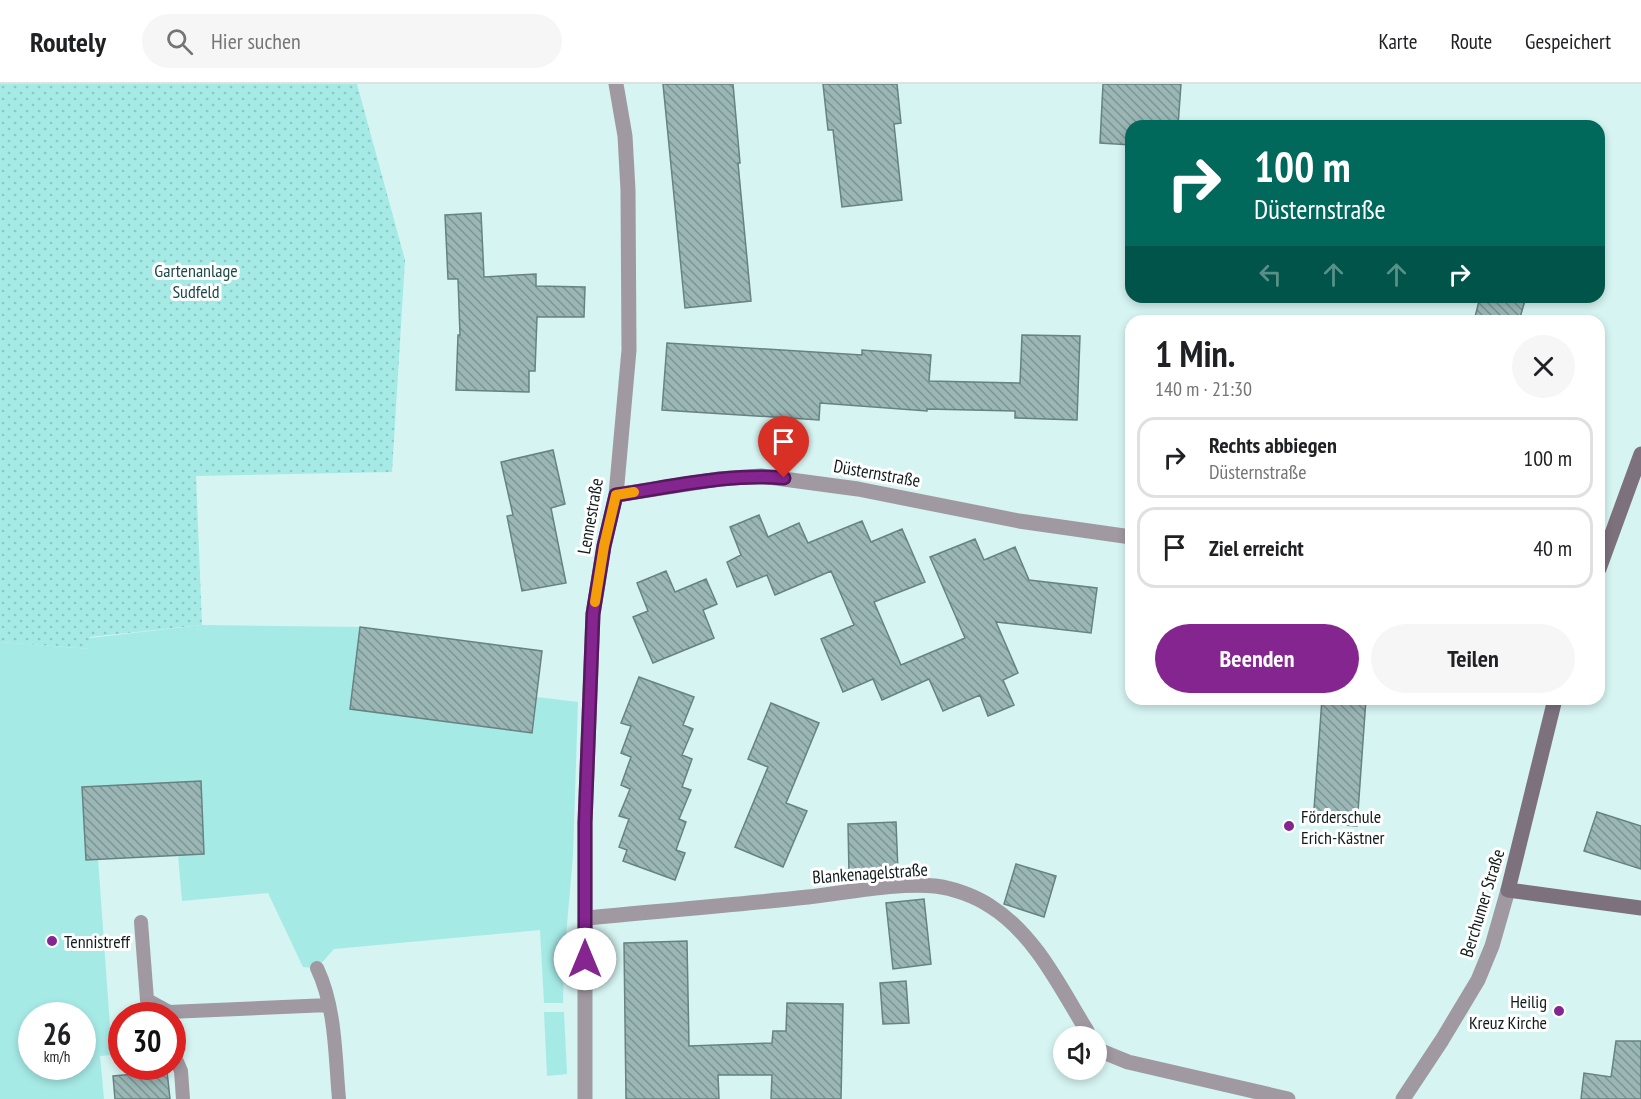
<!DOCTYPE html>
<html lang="de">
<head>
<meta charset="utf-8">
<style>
  :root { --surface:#fff; --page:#f6f6f6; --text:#202124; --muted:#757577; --line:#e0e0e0; --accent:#842590 }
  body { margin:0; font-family:"PT Sans Narrow",sans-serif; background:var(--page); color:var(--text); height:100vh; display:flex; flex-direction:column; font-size:22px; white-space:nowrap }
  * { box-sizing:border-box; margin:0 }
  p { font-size:20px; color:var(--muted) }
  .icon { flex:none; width:33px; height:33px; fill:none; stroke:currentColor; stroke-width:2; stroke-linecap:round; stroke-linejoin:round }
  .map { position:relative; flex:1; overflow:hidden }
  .sheet { position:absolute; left:1125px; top:231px; width:480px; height:390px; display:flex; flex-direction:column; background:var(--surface); border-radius:18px; box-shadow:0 3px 9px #0003 }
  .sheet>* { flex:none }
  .guide { position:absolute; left:1125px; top:36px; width:480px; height:183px; border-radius:18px; box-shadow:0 3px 9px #0003; background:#00695c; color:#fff; overflow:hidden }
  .tools { position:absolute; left:1053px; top:942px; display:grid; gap:12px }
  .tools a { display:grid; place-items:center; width:54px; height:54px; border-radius:50%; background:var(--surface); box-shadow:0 3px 9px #0003; font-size:30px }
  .speed { position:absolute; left:18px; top:918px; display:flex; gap:12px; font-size:30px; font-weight:700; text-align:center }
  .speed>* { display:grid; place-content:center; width:78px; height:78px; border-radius:50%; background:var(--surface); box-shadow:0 3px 9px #0003; line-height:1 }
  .speed small { font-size:15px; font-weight:400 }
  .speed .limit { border:9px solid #d22; background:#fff; color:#111 }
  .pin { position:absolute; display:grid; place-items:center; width:51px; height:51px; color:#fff; margin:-62px -26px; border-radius:50% 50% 50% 0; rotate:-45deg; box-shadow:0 0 6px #0007 }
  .pin .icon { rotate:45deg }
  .me { position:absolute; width:66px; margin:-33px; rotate:0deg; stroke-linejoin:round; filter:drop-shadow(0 0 4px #0008) }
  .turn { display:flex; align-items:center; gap:21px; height:126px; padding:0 30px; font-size:27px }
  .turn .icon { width:78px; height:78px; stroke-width:2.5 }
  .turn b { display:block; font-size:42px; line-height:51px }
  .lanes { display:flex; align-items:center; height:57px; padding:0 30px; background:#0003; justify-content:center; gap:30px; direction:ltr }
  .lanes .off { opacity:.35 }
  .round { display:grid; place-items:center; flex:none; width:63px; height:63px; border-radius:32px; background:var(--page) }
  .head { display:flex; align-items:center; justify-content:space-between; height:102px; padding:0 30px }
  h1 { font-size:36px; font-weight:600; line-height:45px }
  .action { display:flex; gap:12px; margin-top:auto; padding:12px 30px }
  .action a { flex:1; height:69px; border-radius:36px; background:var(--accent); color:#fff; font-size:24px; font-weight:600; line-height:69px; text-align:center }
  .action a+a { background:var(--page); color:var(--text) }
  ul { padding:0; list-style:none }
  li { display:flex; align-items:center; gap:18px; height:81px; margin:0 12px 9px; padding:0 18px; border:3px solid var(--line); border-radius:18px }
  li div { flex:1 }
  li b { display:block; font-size:22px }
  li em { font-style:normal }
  header { display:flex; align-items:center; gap:36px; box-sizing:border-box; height:84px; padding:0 30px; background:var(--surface); border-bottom:2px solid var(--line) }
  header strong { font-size:28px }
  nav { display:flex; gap:33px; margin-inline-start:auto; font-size:21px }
  .search { width:420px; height:54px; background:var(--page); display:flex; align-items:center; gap:15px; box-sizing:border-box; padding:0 21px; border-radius:33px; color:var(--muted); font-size:22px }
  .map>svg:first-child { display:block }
  .green { fill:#a6eae6; fill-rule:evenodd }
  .garden { fill:url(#garden-dots) }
  .building { fill:url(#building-back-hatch); stroke:#668281; stroke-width:1.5 }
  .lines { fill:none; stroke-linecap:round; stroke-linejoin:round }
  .service { stroke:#a099a1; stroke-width:14 }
  .minor { stroke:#a099a1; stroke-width:15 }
  .secondary { stroke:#7c717d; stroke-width:15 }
  .route-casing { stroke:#56185e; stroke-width:15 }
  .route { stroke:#842590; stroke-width:10 }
  .slow { stroke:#f59e0b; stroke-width:10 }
  .poi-dot { fill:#842590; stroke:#fff; stroke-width:2 }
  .labels { text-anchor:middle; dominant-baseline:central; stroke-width:6; stroke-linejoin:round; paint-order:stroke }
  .park-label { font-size:18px; fill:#1b4b49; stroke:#fff }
  .street-label { font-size:18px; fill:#111d1c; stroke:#fff }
  .poi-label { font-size:18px; fill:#111d1c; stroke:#fff; text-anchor:start }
</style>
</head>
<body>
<header>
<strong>Routely</strong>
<div class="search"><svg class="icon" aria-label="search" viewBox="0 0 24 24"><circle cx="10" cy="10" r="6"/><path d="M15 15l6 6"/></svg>Hier suchen</div>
<nav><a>Karte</a><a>Route</a><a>Gespeichert</a></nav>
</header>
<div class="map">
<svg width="1641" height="1015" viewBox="0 0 1641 1015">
  <defs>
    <pattern id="garden-dots" width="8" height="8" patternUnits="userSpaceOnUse" patternTransform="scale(1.5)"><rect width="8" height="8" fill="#a6eae6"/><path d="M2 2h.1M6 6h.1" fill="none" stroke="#8ec8c5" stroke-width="1.8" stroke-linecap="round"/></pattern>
    <pattern id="building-back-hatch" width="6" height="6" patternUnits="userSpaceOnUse" patternTransform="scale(1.5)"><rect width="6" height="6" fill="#9ab7b6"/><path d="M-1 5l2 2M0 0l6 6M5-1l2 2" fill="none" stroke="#7c9493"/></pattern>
  </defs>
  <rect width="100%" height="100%" fill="#d5f4f2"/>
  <path class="green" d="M 202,541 L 360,543 L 350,625 L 531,649 L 537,613 L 578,618 L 573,771 L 564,875 L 563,919 L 544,919 L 540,846 L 334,865 L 317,884 L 303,883 L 268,809 L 182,817 L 178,771 L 204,769 L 201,697 L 83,703 L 86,775 L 98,774 L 112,971 L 100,972 L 104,1015 L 0,1015 L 0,558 L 90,565 L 90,554 ZM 32,932 L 82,932 L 82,982 L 32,982 Z
    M 544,928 L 564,928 L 567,990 L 547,992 Z"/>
  <path class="garden" d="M 0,0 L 357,0 L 405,176 L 392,388 L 196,392 L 202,541 L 90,553 L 91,565 L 0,558 Z"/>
  <path class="building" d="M 663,0 L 733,0 L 740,79 L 738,79 L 751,217 L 685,224 Z
    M 823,0 L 897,0 L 901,39 L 894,40 L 902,116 L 842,123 L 833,46 L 828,46 Z
    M 1103,0 L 1181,0 L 1178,42 L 1131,42 L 1131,61 L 1100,59 Z
    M 481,129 L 484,193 L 536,190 L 536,202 L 585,203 L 584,233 L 537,233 L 535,287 L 529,287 L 529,308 L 456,306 L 458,251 L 460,251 L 458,195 L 448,195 L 445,131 Z
    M 1480,213 L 1526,213 L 1519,237 L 1474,237 Z
    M 1022,251 L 1080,252 L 1077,336 L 1015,334 L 1015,327 L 927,325 L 927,327 L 820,319 L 819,336 L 662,326 L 667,259 L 862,271 L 862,266 L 931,271 L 929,297 L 1020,299 Z
    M 553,366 L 565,420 L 551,424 L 566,499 L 522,507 L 507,432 L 513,431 L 501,378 Z
    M 759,431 L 768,453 L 799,439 L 808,459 L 862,437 L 871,458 L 902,445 L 925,498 L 874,518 L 901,581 L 965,554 L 930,473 L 975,455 L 984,476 L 1015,463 L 1029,496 L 1097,504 L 1091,549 L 996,538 L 1018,589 L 1003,596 L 1014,621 L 988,632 L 980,611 L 943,627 L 929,595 L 882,616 L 873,595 L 843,608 L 821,555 L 854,541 L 831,487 L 775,511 L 767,491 L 737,503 L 727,478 L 741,471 L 730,443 Z
    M 666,487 L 675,508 L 706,495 L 717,520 L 703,526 L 714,554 L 653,579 L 633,533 L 648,527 L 637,499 Z
    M 360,543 L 542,567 L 532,649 L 350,625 Z
    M 639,593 L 694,613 L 683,641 L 693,645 L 682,671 L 692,675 L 682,703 L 691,706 L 679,735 L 686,738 L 676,766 L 685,769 L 675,796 L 623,777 L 627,766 L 619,763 L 629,735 L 619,732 L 630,705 L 621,701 L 631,673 L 621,669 L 631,642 L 621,639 Z
    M 1322,615 L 1366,615 L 1357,742 L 1313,739 Z
    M 771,619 L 819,639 L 786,719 L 807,727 L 783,783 L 735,763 L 768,683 L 748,675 Z
    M 201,697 L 204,770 L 86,776 L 82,703 Z
    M 1597,728 L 1641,742 L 1641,785 L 1584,767 Z
    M 896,738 L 898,788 L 849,790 L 848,740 Z
    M 1016,780 L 1056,792 L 1044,833 L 1004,820 Z
    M 924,815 L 931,880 L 893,885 L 886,819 Z
    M 687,857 L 689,962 L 772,959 L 773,947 L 786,947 L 787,919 L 843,920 L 841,1015 L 771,1015 L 772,991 L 718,991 L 719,1015 L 626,1015 L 624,859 Z
    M 906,897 L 909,939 L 883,940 L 880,899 Z
    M 1616,957 L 1641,957 L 1641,1015 L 1581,1015 L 1584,989 L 1611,993 Z
    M 167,987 L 170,1015 L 115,1015 L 113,992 Z"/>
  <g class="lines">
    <path class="service" d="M 141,838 L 147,916 L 169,928 L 169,932
      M 317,884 C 336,924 335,972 339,1015
      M 169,928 L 329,921
      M 172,966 L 181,987 L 183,1015"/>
    <path class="minor" d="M 616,411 L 719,395 L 761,392 L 858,405 L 1019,437 L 1131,453
      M 586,834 C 660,827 734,821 808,813 C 845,809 898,798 935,802 C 953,804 975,812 990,822 C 1035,850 1060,903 1087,947 L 1088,952
      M 1096,965 L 1128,978 L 1288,1015
      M 585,1015 L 585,739 L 593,530 L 604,462 L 616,411 L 629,266 L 628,106 L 625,52 L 616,0
      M 1403,1015 L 1442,956 L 1478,896 L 1492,862 L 1508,806"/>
    <path class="secondary" d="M 1599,485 L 1641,370
      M 1555,615 L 1508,806 L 1641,824"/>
  </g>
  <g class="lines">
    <g class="route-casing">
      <path id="route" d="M 585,875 L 585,739 L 593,530 L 604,462 L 616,411 C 671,403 728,389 784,394"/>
    </g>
    <use href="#route" class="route"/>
    <path class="slow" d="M 595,518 L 604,462 L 616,411 L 634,408"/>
  </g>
  <g class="poi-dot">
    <circle cx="1289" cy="742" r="6"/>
    <circle cx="52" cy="857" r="6"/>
    <circle cx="1559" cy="927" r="6"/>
  </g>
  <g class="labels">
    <g class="park-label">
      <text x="196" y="186">Gartenanlage<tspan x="196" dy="21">Sudfeld</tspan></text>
    </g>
    <g class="street-label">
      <text transform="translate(877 389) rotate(10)">Düsternstraße</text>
      <text transform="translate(590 432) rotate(-80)">Lennestraße</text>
      <text transform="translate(870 789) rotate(-4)">Blankenagelstraße</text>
      <text transform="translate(1482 819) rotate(-73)">Berchumer Straße</text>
    </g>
    <g class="poi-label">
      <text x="1301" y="732">Förderschule<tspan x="1301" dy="21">Erich-Kästner</tspan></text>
      <text x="64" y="857">Tennistreff</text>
      <text x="1547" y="917" text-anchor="end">Heilig<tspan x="1547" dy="21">Kreuz Kirche</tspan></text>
    </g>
  </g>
</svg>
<div class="tools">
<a><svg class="icon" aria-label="sound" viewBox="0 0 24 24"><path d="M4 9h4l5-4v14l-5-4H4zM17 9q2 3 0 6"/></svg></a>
</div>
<div class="speed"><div>26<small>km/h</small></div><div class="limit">30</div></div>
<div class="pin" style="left:784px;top:394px;background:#d93025"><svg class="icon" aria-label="arrive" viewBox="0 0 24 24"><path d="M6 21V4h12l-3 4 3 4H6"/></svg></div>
<svg class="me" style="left:585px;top:875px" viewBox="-20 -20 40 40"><circle r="19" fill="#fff"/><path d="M0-13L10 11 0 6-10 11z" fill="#842590"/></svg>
<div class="guide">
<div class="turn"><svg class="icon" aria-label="right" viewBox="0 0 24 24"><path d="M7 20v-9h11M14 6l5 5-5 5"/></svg><div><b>100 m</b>Düsternstraße</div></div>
<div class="lanes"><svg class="icon off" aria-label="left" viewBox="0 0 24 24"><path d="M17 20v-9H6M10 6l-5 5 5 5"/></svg><svg class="icon off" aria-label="ahead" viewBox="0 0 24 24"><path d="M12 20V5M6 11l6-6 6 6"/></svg><svg class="icon off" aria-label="ahead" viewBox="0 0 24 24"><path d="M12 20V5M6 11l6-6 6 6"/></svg><svg class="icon" aria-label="right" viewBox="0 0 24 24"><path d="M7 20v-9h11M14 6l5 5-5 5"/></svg></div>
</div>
<section class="sheet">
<div class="head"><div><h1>1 Min.</h1><p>140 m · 21:30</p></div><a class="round"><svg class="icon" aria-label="close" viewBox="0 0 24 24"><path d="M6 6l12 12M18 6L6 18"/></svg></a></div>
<ul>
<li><svg class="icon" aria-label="right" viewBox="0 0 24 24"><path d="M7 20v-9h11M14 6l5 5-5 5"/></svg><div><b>Rechts abbiegen</b><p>Düsternstraße</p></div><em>100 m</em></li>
<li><svg class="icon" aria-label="arrive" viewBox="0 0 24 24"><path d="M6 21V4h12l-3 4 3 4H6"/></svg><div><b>Ziel erreicht</b></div><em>40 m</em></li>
</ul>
<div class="action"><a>Beenden</a><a>Teilen</a></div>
</section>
</div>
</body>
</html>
